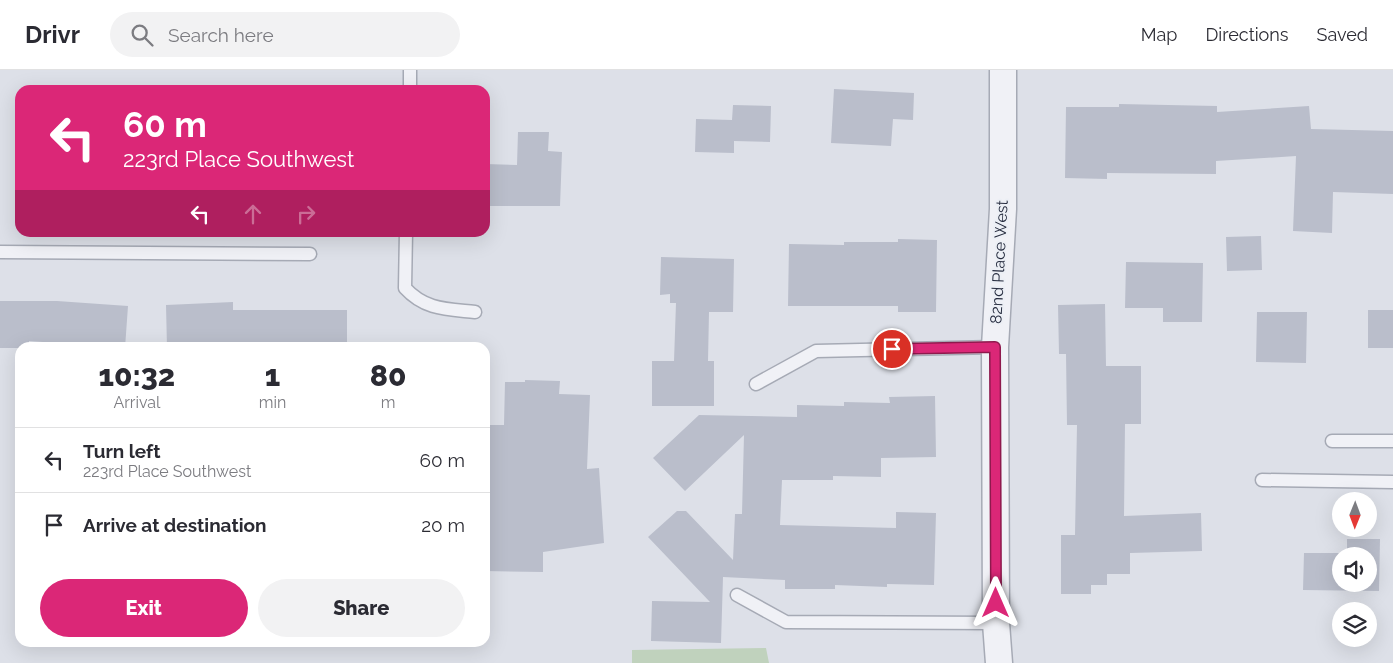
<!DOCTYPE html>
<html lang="en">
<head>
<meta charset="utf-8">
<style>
  :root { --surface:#fff; --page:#f2f2f3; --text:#2b2b33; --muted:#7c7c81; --line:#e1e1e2; --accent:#db2777 }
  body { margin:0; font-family:Raleway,sans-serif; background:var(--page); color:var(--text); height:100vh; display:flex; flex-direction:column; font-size:19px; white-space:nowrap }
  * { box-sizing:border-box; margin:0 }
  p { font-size:16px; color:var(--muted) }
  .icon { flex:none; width:28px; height:28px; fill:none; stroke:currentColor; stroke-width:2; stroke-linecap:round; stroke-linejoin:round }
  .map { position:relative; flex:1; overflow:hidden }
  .side { position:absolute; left:15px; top:272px; width:475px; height:305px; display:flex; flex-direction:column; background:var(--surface); border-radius:15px; box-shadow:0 5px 20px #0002 }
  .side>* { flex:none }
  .banner { position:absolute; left:15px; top:15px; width:475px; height:152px; border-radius:15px; box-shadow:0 5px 20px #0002; background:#db2777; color:#fff; overflow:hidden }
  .needle { width:32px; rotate:181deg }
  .controls { position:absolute; left:1332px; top:422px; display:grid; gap:10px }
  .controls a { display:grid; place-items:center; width:45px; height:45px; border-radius:50%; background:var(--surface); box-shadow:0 5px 20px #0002; font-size:25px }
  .pin { position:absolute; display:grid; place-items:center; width:42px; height:42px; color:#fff; margin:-21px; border:2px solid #fff; border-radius:50%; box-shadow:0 1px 5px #0007 }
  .me { position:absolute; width:55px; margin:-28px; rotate:0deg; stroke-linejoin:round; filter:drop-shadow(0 0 4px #0008) }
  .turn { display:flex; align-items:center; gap:18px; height:105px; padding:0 25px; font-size:22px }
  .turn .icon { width:65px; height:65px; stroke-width:2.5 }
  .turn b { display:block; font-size:35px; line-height:42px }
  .lanes { display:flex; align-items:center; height:48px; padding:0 25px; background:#0003; justify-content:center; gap:25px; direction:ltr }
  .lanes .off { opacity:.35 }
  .eta { display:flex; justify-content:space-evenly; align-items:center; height:85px; text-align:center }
  .eta b { font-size:30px; font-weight:800; line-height:35px }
  .primary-button { display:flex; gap:10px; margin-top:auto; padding:10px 25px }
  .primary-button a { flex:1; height:58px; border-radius:30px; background:var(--accent); color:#fff; font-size:20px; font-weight:800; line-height:58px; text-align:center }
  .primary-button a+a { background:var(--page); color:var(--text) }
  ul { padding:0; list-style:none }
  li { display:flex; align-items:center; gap:15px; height:65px; padding:0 25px; border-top:1px solid var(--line) }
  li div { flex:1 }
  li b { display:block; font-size:19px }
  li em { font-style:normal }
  header { display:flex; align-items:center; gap:30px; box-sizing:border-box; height:70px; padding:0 25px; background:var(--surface); border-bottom:1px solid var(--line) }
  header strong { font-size:24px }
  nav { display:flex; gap:28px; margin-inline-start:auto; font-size:18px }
  .search { width:350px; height:45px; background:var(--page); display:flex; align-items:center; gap:12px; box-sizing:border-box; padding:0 18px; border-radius:28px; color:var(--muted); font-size:19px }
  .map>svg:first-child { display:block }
  .green { fill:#c0d2bd }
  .building { fill:#babecb; fill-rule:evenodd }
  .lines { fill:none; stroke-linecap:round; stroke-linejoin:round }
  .service-casing { stroke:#a6aab5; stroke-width:15 }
  .minor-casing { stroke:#a6aab5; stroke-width:29 }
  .service { stroke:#f0f1f6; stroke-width:12 }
  .minor { stroke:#f0f1f6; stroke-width:26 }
  .route-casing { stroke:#8e194d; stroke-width:12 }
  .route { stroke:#db2777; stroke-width:9 }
  .labels { text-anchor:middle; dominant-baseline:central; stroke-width:4; stroke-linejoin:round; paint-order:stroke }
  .street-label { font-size:16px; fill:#262c3f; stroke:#eceff5 }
</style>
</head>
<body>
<header>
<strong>Drivr</strong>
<div class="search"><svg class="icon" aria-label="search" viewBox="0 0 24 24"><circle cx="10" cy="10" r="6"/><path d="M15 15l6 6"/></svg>Search here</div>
<nav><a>Map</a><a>Directions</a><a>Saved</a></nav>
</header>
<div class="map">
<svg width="1393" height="593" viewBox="0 0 1393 593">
  <rect width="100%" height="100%" fill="#dde0e8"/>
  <path class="green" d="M 766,578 L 769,593 L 632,593 L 632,580 Z"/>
  <path class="building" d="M 834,19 L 914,23 L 913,50 L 893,49 L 891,76 L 831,73 Z
    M 1119,34 L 1217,36 L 1217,42 L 1309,36 L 1311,59 L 1393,61 L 1393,124 L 1333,122 L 1332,163 L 1293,161 L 1296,86 L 1216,91 L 1216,104 L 1107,103 L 1107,109 L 1065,108 L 1066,37 L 1119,37 Z
    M 733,35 L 771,36 L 770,72 L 734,71 L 734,83 L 695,82 L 696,49 L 732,50 Z
    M 518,62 L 549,62 L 548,81 L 562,82 L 560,136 L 485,136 L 485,94 L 517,95 Z
    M 1261,166 L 1262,200 L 1227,201 L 1226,167 Z
    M 898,169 L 937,170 L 936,242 L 898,242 L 898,236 L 788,236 L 789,174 L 844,175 L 844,172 L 898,172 Z
    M 661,187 L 734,189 L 733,242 L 709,242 L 708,291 L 714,291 L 714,336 L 652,336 L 652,291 L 674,291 L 676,233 L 670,233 L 670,224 L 660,225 Z
    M 1126,192 L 1203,193 L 1202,252 L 1163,252 L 1163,238 L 1125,238 Z
    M 0,231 L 57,231 L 128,236 L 125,278 L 29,271 L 29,278 L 0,278 Z
    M 233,232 L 233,240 L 347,240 L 347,278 L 255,278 L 255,275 L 167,278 L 166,235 Z
    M 1105,234 L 1106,296 L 1141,296 L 1141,354 L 1125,354 L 1124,446 L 1201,443 L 1202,481 L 1130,483 L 1130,504 L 1107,504 L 1107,515 L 1091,515 L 1091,524 L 1061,524 L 1061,465 L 1075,465 L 1077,355 L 1067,355 L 1066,284 L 1059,284 L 1058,235 Z
    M 1368,240 L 1393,240 L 1393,278 L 1368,278 Z
    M 1257,242 L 1307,242 L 1306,293 L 1256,292 Z
    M 525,310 L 560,311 L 559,324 L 590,325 L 587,399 L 599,398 L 604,473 L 543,482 L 543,502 L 485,501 L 485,355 L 504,355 L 505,312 L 525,312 Z
    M 935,326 L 936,387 L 881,388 L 881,407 L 833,406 L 833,410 L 782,410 L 780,455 L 896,458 L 896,442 L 936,443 L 934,515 L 887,514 L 887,517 L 835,515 L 835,519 L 785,519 L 785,510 L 723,507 L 721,573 L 651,571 L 652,531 L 710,532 L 648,467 L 677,441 L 686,441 L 733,490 L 735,444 L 742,444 L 744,365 L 685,421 L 653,388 L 699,345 L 797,347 L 797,335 L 844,336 L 844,332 L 890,333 L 889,327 Z
    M 1347,469 L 1380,469 L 1379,521 L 1303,520 L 1304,483 L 1347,483 ZM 1341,486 L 1369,486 L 1369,514 L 1341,514 Z"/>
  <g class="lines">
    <g class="service-casing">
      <path id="service" d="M 410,20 L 410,0
        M 406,162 L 405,218 C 425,240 447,239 475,242
        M 0,182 L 310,184
        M 756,314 L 816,281 L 995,277
        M 1332,371 L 1393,371
        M 1262,410 L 1393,412
        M 737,525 L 786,552 L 996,553"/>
    </g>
    <g class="minor-casing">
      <path id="minor" d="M 999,593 L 996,553 L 995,277 L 1003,139 L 1003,0"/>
    </g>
    <use href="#service" class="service"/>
    <use href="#minor" class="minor"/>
  </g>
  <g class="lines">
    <g class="route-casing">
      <path id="route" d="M 892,279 L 995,277 L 996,533"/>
    </g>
    <use href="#route" class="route"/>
  </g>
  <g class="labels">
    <g class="street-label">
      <text transform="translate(999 192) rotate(-87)">82nd Place West</text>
    </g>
  </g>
</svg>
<div class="controls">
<a><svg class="needle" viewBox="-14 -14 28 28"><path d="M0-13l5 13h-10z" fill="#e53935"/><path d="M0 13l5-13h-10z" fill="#7c7c81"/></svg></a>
<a><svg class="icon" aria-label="sound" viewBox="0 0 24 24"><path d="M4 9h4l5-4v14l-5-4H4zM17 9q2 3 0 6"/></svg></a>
<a><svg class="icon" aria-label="layers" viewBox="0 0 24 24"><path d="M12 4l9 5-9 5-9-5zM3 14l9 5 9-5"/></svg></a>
</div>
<div class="pin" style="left:892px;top:279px;background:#d93025"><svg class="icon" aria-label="arrive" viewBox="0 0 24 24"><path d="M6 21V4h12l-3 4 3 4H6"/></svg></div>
<svg class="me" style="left:996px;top:533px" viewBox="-20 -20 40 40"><path d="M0-17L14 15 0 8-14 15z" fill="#db2777" stroke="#fff" stroke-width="4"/></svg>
<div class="banner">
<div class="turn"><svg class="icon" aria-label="left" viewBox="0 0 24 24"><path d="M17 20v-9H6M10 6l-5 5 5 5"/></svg><div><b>60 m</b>223rd Place Southwest</div></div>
<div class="lanes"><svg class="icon" aria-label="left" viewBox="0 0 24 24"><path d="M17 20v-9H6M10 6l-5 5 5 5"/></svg><svg class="icon off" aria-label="ahead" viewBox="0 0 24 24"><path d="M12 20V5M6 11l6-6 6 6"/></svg><svg class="icon off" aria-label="right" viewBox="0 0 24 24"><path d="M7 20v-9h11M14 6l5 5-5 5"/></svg></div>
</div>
<section class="side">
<div class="eta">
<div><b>10:32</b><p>Arrival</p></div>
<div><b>1</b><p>min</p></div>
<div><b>80</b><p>m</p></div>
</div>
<ul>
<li><svg class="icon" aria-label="left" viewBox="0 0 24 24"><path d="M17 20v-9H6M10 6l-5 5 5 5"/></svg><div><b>Turn left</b><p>223rd Place Southwest</p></div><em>60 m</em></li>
<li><svg class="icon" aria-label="arrive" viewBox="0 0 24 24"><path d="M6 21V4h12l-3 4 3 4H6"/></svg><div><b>Arrive at destination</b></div><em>20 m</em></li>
</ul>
<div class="primary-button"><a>Exit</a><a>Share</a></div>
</section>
</div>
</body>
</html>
